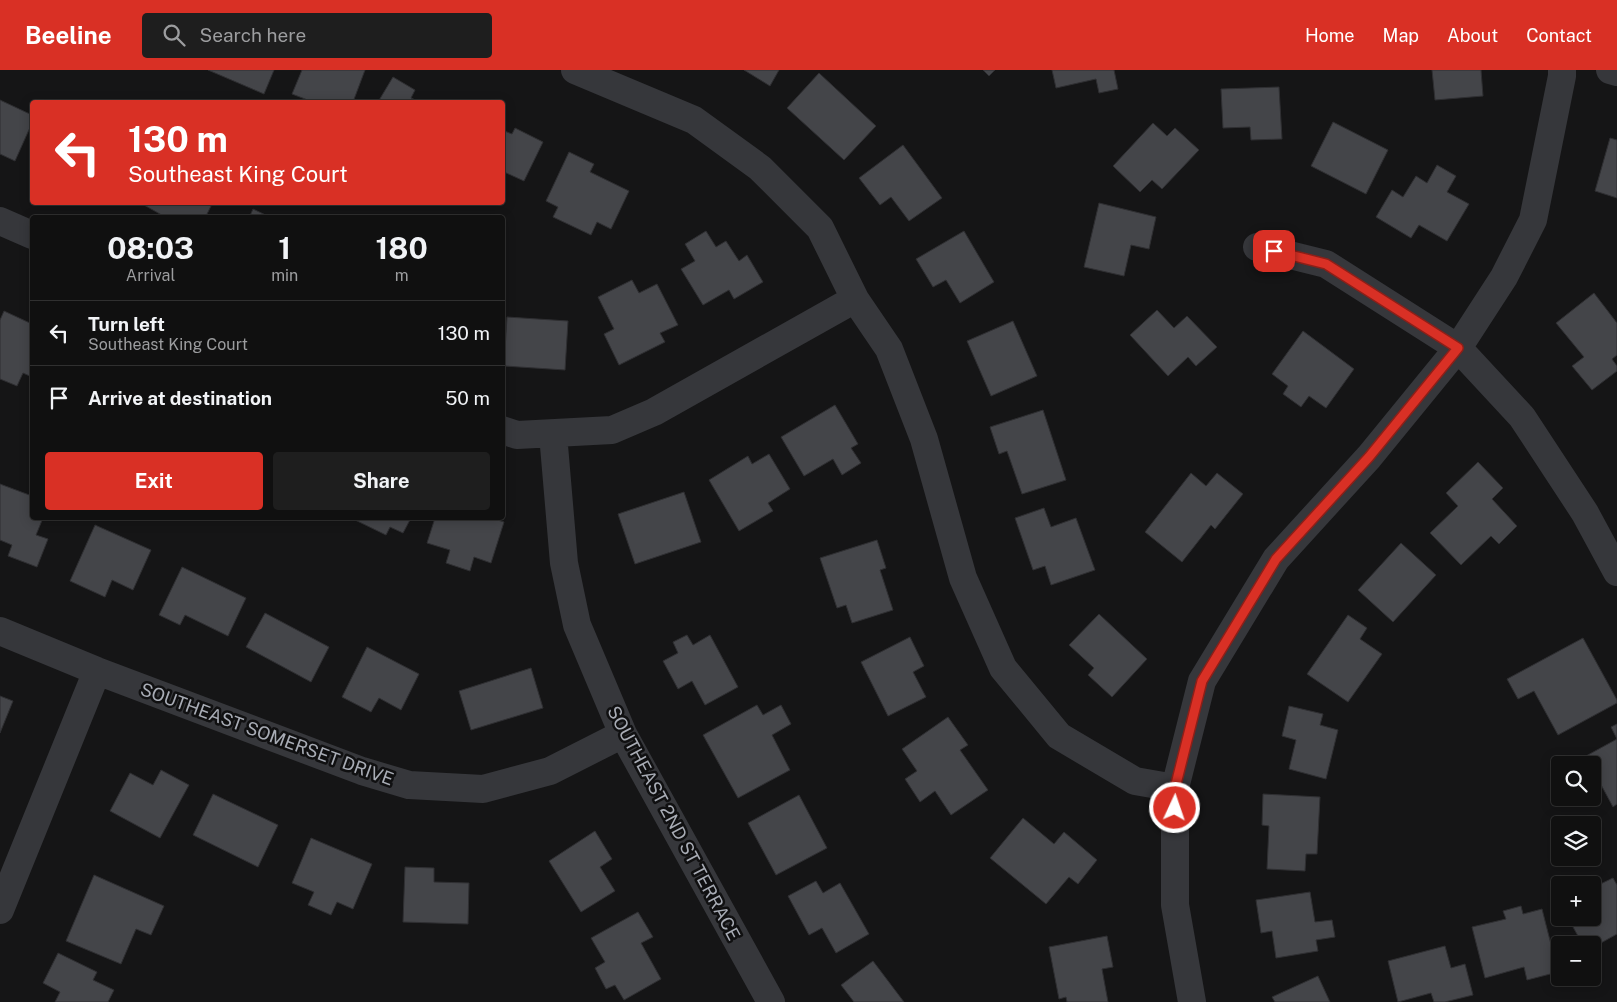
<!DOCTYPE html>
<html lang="en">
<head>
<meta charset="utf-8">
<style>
  :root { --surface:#101010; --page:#1e1e1e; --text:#f1f3f6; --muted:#9c9d9f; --line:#303030; --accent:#d93025 }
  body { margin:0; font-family:"Public Sans",sans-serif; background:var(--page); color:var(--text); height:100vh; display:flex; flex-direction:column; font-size:19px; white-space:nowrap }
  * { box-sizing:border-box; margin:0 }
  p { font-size:16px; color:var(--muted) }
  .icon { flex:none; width:28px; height:28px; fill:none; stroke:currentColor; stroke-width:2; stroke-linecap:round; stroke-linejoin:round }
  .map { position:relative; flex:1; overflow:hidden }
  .drawer { position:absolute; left:30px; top:145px; width:475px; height:305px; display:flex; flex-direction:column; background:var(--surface); border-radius:5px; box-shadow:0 2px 12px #0003,0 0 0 1px var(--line) }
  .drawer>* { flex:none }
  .top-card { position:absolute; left:30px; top:30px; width:475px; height:105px; border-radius:5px; box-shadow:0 2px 12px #0003,0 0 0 1px var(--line); background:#d93025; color:#fff; overflow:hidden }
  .tools { position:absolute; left:1551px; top:686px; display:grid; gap:10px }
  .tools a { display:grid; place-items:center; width:50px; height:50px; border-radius:5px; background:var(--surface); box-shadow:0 2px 12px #0003,0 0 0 1px var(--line); font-size:25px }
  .pin { position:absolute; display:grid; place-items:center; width:42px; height:42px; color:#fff; margin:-21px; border-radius:10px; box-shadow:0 2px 8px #0006 }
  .me { position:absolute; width:55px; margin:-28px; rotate:3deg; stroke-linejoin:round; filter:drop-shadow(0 0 4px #0008) }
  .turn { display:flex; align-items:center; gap:18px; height:105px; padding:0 15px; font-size:22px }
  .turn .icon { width:65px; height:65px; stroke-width:2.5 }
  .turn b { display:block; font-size:35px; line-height:42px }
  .eta { display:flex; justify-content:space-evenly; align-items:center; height:85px; text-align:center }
  .eta b { font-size:30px; font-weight:700; line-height:35px }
  .cta { display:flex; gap:10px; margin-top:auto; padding:10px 15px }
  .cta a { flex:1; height:58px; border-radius:5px; background:var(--accent); color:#fff; font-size:20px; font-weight:700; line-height:58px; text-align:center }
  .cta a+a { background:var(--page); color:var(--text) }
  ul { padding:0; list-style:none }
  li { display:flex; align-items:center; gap:15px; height:65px; padding:0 15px; border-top:1px solid var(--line) }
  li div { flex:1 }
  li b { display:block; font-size:19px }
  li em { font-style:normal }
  header { display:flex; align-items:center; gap:30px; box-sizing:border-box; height:70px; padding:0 25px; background:var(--accent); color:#fff }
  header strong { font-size:24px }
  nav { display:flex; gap:28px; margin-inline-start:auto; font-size:18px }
  .search { width:350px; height:45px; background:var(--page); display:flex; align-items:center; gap:12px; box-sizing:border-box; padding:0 18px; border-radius:5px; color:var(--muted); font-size:19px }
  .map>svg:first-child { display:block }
  .building { fill:#444549; stroke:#2f2f32 }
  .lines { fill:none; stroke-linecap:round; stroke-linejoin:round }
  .minor { stroke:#36373b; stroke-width:28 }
  .route-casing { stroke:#8d1f18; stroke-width:12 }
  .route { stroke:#d93025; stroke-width:9 }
  .labels { text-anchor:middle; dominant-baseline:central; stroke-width:5; stroke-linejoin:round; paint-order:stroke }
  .street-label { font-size:18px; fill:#a8acb5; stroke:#101011 }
</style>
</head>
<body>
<header>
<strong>Beeline</strong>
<div class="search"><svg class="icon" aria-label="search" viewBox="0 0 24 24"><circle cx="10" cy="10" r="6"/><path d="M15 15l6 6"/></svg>Search here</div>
<nav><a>Home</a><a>Map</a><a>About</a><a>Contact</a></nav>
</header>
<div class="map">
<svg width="1617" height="932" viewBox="0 0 1617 932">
  <rect width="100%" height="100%" fill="#151516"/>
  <path class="building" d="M 208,0 L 274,0 L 264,24 Z
    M 302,0 L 365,0 L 353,32 L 313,32 L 292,24 Z
    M 744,0 L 779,0 L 770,16 Z
    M 983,0 L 995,0 L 989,6 Z
    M 1052,0 L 1114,0 L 1118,19 L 1099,23 L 1096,9 L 1056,18 Z
    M 1432,0 L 1481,0 L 1483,26 L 1435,30 Z
    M 819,3 L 876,56 L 844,90 L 787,38 Z
    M 393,7 L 415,20 L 411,28 L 420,32 L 378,32 Z
    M 1279,17 L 1282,69 L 1251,70 L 1250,57 L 1223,58 L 1221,19 Z
    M 0,30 L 32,45 L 32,53 L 15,91 L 0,84 Z
    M 1333,52 L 1388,80 L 1366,124 L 1311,96 Z
    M 1153,53 L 1167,66 L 1175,58 L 1199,80 L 1162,119 L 1152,110 L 1140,122 L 1113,96 Z
    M 515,58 L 543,72 L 524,111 L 502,101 L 502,60 L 512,64 Z
    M 1610,68 L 1617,70 L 1617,128 L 1595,121 Z
    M 903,75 L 942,128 L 909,151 L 891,127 L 880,135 L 859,108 Z
    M 569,82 L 594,94 L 590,102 L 629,121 L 611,159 L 597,152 L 591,165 L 553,147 L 558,137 L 546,131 Z
    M 1437,95 L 1456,106 L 1447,122 L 1469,134 L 1447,171 L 1419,155 L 1411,168 L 1376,147 L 1392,120 L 1403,127 L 1416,106 L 1427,113 Z
    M 146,132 L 213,132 L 205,148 L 167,148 L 144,135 Z
    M 1099,133 L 1156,147 L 1149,179 L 1131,175 L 1124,206 L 1084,197 Z
    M 253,139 L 272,148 L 249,148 Z
    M 706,161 L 716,177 L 726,171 L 739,191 L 747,185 L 763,212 L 734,229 L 729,220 L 703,235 L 681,199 L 695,191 L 685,174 Z
    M 964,161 L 994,212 L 960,233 L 946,210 L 933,217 L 916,189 Z
    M 632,210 L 639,223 L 657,214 L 678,255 L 660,263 L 665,272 L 619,295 L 604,264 L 614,259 L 598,227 Z
    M 1594,223 L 1617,253 L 1617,285 L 1612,289 L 1617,296 L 1617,301 L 1592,320 L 1572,296 L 1584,287 L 1556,253 Z
    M 1157,240 L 1174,258 L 1187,246 L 1217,277 L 1196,296 L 1188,287 L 1168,306 L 1130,265 Z
    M 4,241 L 32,254 L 32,307 L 23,303 L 17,316 L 0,309 L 0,250 Z
    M 507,247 L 568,251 L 565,300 L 504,296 Z
    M 1013,251 L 1037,306 L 991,326 L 967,271 Z
    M 1303,261 L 1354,299 L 1326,338 L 1309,326 L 1301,337 L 1283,324 L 1288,316 L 1272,304 Z
    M 835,335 L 858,374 L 851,378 L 861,393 L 842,405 L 833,389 L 804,406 L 781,367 Z
    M 1043,340 L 1066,410 L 1022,424 L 1007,381 L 999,384 L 990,357 Z
    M 769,384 L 790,419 L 768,433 L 773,441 L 739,461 L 709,410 L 748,386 L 752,394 Z
    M 1478,392 L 1503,418 L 1492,429 L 1517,456 L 1499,474 L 1491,466 L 1461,495 L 1430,463 L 1458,436 L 1446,423 Z
    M 1191,403 L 1206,416 L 1217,403 L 1243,424 L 1215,459 L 1211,455 L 1182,492 L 1145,462 Z
    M 0,414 L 32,426 L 32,448 L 43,448 L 36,465 L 48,469 L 37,497 L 8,486 L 12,475 L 0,470 Z
    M 684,422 L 701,472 L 635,494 L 618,444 Z
    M 1044,438 L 1051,457 L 1076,448 L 1095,500 L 1051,515 L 1045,496 L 1033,500 L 1015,448 Z
    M 351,448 L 411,448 L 403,463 L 390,457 L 386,465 Z
    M 435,448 L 491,448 L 504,452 L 491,493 L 474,487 L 470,501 L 446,493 L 450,480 L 427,473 Z
    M 95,455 L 151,480 L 133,520 L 112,510 L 105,527 L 70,511 Z
    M 877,470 L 886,498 L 880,500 L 893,540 L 852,553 L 846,535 L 837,538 L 820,488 Z
    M 1401,473 L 1436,505 L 1393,552 L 1358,520 Z
    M 182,497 L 246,528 L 228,566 L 185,545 L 180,555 L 159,545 Z
    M 265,543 L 329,577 L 311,612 L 246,577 Z
    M 1099,544 L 1147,589 L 1112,627 L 1088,605 L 1094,598 L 1069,575 Z
    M 1348,545 L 1367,558 L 1360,569 L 1382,584 L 1348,632 L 1307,604 Z
    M 687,565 L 693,575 L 710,565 L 738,617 L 705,635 L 692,611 L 678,619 L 663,591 L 678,583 L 673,572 Z
    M 910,567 L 924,596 L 913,602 L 926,627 L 888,646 L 861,592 Z
    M 1583,568 L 1617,630 L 1617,633 L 1558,665 L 1534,621 L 1518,629 L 1507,609 Z
    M 367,577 L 419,604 L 401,640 L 379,628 L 371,642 L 342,627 Z
    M 531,598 L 543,638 L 471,660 L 459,621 Z
    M 0,626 L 13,631 L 0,663 Z
    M 757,635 L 763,645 L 781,635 L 791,654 L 772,665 L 790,700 L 738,728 L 703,665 Z
    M 1289,636 L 1323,644 L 1320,655 L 1338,660 L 1326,709 L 1289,699 L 1296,670 L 1282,666 Z
    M 948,647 L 968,675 L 960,680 L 988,720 L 951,745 L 935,721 L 920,732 L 905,709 L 917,701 L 902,679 Z
    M 1617,654 L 1617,734 L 1613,737 L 1592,698 L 1592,695 L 1591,695 L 1586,686 L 1617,669 L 1611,657 Z
    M 161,700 L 189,715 L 160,768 L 110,741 L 130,703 L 153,715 Z
    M 213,724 L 278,755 L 258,797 L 193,765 Z
    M 1263,724 L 1320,727 L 1317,784 L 1306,784 L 1305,801 L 1267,799 L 1269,756 L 1262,755 Z
    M 799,725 L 827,778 L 776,805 L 748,753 Z
    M 1023,748 L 1054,774 L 1064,762 L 1097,790 L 1078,814 L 1069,807 L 1046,834 L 990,788 Z
    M 595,761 L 612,789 L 600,797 L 615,821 L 581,842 L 549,791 Z
    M 311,768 L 372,794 L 353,839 L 337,832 L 331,845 L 308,835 L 314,822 L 292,813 Z
    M 405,797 L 434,798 L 434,812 L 469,813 L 468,854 L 403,852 Z
    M 94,805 L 164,836 L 151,865 L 136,859 L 121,894 L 66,871 Z
    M 1613,808 L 1617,815 L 1617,864 L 1592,878 L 1592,875 L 1583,875 L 1568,848 L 1592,848 L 1592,818 Z
    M 816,811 L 823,823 L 840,813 L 869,864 L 836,883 L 822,858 L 809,865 L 788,826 Z
    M 1310,822 L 1315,852 L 1332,850 L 1335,867 L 1316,870 L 1318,881 L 1276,888 L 1272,861 L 1261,863 L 1256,830 Z
    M 1521,836 L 1523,844 L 1542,839 L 1558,902 L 1527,910 L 1524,897 L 1485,908 L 1472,857 L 1506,849 L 1503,841 Z
    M 638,842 L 653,867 L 641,873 L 661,909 L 624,930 L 615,915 L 606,919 L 595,898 L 605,892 L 591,868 Z
    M 1107,866 L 1113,897 L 1102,899 L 1108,932 L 1067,932 L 1066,927 L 1059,929 L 1049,877 Z
    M 1445,876 L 1451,898 L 1465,894 L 1473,925 L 1445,932 L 1434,932 L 1431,923 L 1398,932 L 1388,891 Z
    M 58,883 L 97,902 L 93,910 L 114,920 L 108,932 L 55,932 L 60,922 L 43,913 Z
    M 873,891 L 904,932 L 854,932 L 841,915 Z
    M 1318,906 L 1330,932 L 1275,932 L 1272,927 Z"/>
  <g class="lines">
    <path class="minor" d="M 575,0 L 694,50 L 760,98 L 820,158 L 855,229 L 889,279 L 924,369 L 963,508 L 1003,598 L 1059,666 L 1135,711 L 1175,718
      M 1610,0 L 1617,2
      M 0,151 L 32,165
      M 1257,177 L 1326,194 L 1458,278 L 1522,347 L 1585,443 L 1617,502
      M 502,360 L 517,365 L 612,360 L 654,342 L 855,229
      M 553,364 L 564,493 L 577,555 L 623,664 L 771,932
      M 0,561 L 97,601 L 362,701 L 409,715 L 483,719 L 550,701 L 623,664
      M 0,840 L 97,601
      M 1192,932 L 1175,835 L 1175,718 L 1202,611 L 1276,489 L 1369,387 L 1458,278 L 1504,207 L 1533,150 L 1562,6 L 1562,0"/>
  </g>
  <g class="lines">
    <g class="route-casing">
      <path id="route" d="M 1175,738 L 1175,718 L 1202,611 L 1276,489 L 1369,387 L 1458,278 L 1326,194 L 1274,181"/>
    </g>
    <use href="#route" class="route"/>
  </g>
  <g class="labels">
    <g class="street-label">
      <text transform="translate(267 664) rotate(20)">SOUTHEAST SOMERSET DRIVE</text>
      <text transform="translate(674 753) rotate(62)">SOUTHEAST 2ND ST TERRACE</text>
    </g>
  </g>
</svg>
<div class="tools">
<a><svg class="icon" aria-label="search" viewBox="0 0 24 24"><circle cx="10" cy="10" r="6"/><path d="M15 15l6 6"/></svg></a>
<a><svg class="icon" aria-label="layers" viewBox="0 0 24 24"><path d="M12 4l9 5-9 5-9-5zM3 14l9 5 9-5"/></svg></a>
<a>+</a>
<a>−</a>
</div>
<div class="pin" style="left:1274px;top:181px;background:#d93025"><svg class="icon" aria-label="arrive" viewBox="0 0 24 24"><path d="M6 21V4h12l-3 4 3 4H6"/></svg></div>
<svg class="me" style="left:1175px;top:738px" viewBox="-20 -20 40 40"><circle r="17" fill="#d93025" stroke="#fff" stroke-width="3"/><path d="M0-11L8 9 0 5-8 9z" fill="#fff"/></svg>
<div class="top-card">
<div class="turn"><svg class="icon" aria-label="left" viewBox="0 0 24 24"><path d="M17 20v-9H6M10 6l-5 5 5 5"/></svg><div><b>130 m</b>Southeast King Court</div></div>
</div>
<section class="drawer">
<div class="eta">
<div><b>08:03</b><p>Arrival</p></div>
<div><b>1</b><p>min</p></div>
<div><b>180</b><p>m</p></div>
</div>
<ul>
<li><svg class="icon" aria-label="left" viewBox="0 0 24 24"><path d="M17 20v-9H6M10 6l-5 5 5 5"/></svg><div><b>Turn left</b><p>Southeast King Court</p></div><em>130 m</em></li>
<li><svg class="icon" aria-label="arrive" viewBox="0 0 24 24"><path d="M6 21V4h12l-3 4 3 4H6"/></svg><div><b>Arrive at destination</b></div><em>50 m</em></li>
</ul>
<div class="cta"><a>Exit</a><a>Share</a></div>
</section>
</div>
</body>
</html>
